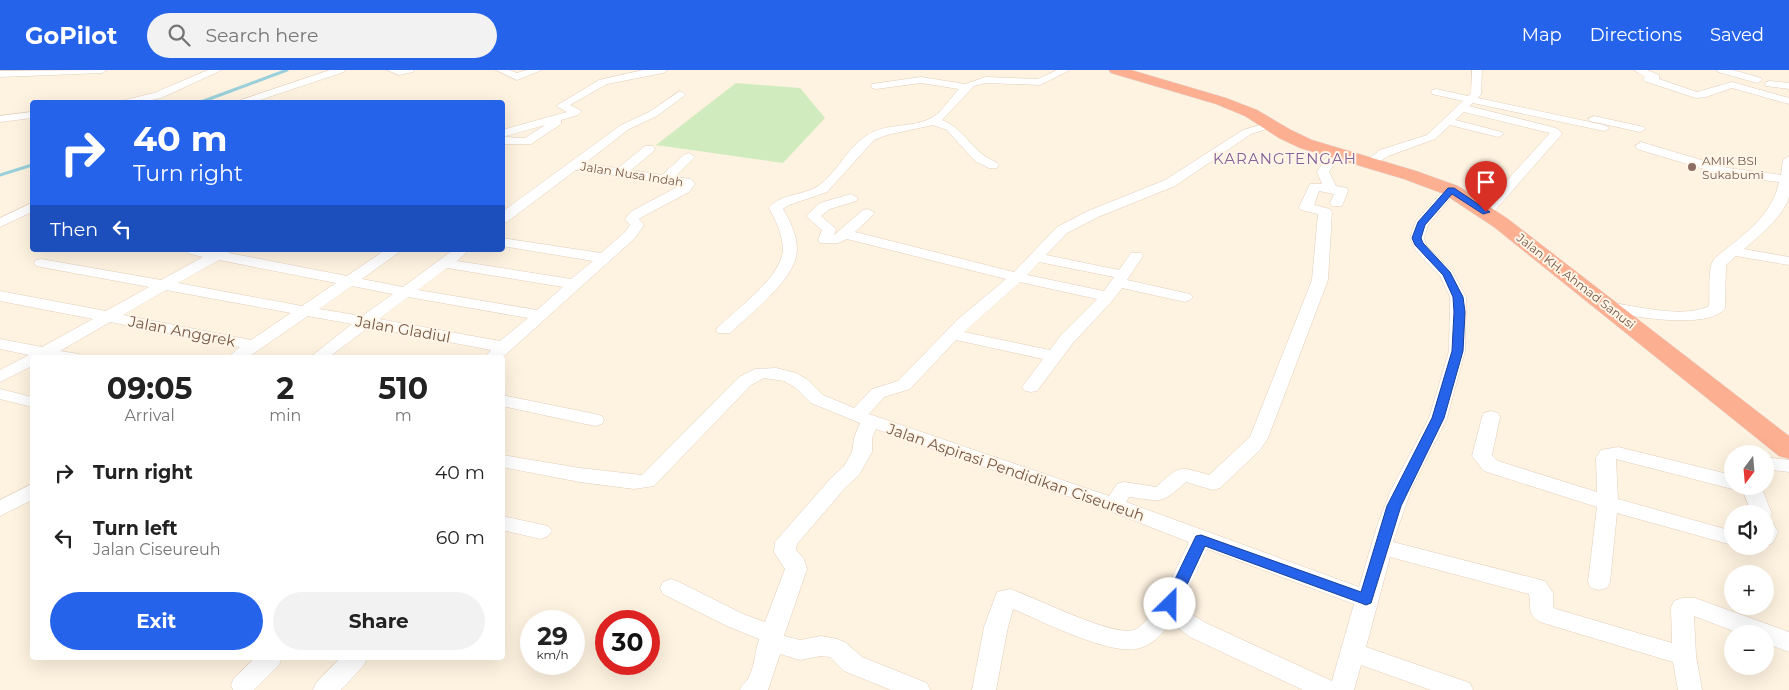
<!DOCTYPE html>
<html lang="en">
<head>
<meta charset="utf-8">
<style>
  :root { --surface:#fff; --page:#f2f2f2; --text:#222; --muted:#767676; --accent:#2563eb }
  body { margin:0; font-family:Montserrat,sans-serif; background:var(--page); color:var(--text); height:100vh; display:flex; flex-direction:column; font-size:19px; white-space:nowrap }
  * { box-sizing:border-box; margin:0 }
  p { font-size:16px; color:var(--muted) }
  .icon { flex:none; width:28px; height:28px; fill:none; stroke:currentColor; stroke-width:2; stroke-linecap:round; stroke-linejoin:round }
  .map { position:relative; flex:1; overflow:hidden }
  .panel { position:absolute; left:30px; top:285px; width:475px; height:305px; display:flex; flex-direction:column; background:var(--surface); border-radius:5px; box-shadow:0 5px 20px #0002 }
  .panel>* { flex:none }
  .hud { position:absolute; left:30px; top:30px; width:475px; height:152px; border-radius:5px; box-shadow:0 5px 20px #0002; background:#2563eb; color:#fff; overflow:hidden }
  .needle { width:32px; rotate:196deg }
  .controls { position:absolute; left:1724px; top:375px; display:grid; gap:10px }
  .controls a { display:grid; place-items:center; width:50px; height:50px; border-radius:50%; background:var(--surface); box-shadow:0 5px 20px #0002; font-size:25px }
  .speed { position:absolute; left:520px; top:540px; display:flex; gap:10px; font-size:25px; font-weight:700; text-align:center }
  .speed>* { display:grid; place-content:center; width:65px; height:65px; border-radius:50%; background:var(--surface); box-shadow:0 5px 20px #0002; line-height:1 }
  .speed small { font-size:12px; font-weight:400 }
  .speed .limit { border:8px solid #d22; background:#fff; color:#111 }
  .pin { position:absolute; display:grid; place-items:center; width:42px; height:42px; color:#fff; margin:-51px -21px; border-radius:50% 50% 50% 0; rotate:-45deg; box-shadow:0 0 5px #0007 }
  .pin .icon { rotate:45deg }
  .me { position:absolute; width:55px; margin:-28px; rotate:23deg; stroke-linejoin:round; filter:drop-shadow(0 0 4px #0008) }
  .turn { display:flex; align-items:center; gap:18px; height:105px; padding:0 20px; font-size:22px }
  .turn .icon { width:65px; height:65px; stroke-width:2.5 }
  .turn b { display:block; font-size:35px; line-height:42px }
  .then { display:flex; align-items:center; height:48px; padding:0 20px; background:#0003; gap:10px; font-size:19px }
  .eta { display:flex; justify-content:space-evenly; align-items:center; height:85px; text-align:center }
  .eta b { font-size:30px; font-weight:700; line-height:35px }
  .action { display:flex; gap:10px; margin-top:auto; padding:10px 20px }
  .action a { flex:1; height:58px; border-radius:30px; background:var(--accent); color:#fff; font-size:20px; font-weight:700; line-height:58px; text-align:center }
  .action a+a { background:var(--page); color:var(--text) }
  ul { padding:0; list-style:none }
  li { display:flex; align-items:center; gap:15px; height:65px; padding:0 20px }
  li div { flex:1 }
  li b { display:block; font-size:19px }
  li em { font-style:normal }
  header { display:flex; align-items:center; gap:30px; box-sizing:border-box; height:70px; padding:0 25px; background:var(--accent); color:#fff }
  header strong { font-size:24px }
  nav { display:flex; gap:28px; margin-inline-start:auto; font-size:18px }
  .search { width:350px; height:45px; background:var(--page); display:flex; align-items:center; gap:12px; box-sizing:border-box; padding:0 18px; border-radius:28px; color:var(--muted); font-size:19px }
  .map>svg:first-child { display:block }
  .green { fill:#d0ecbe }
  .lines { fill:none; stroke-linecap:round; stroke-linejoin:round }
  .stream { stroke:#99d0db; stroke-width:3 }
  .minor-casing { stroke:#e2cebb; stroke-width:1 }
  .highway-casing { stroke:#ded7d3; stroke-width:1 }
  .minor { fill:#fff; fill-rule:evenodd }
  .highway { fill:#fdaf92; fill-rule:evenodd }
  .route { fill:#2563eb; stroke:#184099 }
  .education-dot { fill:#8d6e63; stroke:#fff6e8; stroke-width:2 }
  .labels { text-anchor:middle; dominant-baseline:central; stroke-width:4; stroke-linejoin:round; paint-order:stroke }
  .far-education-label { font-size:12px; fill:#785e54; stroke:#fff6e8; text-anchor:start }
  .far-street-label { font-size:12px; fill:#765746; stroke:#fff6e8 }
  .far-quarter-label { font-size:15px; letter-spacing:1px; fill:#87619a; stroke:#fff6e8 }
  .street-label { font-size:15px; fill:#765746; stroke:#fff6e8 }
</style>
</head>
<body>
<header>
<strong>GoPilot</strong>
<div class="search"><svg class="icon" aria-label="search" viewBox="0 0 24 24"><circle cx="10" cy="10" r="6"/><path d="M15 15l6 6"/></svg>Search here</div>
<nav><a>Map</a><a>Directions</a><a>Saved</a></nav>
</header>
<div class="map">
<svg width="1789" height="620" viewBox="0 0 1789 620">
  <rect width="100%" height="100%" fill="#fef2e0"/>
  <path class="green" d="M 736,13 L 800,18 L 825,48 L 783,93 L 656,75 Z"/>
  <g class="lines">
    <path class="stream" d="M 201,32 L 287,0
      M 0,105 L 32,95"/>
    <g class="minor-casing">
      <path id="minor" d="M 107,0 L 102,3 L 0,7 L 0,1 Z
        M 208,0 L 222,0 L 161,28 L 142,32 L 124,32 L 125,30 L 154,23 Z
        M 330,0 L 345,0 L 344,2 L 254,32 L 240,32 L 241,30 Z
        M 387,0 L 414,0 L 413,2 L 399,5 Z
        M 496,0 L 509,0 L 517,3 L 527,0 L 542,0 L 517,10 Z
        M 643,0 L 668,0 L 663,3 L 607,14 L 570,35 L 582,41 L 578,45 L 561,50 L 561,54 L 531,74 L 502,74 L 502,60 L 567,42 L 556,36 L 599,10 ZM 545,55 L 525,68 L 505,67 L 506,66 Z
        M 1057,0 L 1070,0 L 1040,15 L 986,13 L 974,16 L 942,50 C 961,58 967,71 982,84 C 987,89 995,90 999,95 L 997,98 L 989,98 L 975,91 L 947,60 L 933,55 L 887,65 L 874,70 L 827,122 L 789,135 L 783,139 C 790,151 797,165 797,179 C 797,209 750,244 730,263 L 718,263 L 716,260 L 718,257 C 737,239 784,205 783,178 C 782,163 776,151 769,138 C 781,123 803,126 818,116 C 837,103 847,78 866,66 C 885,52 913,59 933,47 C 943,41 951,27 959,19 L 921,13 L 876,19 L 872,18 L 871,16 L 872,14 L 921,7 L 965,14 L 986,7 L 1038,9 Z
        M 1472,0 L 1482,0 L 1481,24 L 1478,28 L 1604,55 L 1610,58 L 1604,61 L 1473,33 L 1469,36 L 1552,57 L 1558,59 L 1562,64 L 1491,145 L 1481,145 L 1479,142 L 1481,139 L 1550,63 L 1464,42 L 1455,50 L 1502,62 L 1504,64 L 1498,67 L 1450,55 L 1435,69 L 1388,86 L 1373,96 L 1365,96 L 1363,93 L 1380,80 L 1427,65 L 1463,31 L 1432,24 L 1431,22 L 1432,20 L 1436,19 L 1468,26 L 1471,23 Z
        M 1634,0 L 1647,0 L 1659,5 L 1659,9 L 1697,22 L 1732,12 L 1789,28 L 1789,34 L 1732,18 L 1706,27 L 1696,28 L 1644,11 L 1643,9 L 1645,7 Z
        M 1717,0 L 1733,0 L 1761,8 L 1762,10 L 1757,13 L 1718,2 Z
        M 1770,11 L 1789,13 L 1789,19 L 1766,16 L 1765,14 L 1766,12 Z
        M 680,21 L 685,24 L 684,26 L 657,46 L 629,59 L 584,94 L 618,98 L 645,76 L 653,76 L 655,79 L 653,82 L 631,100 L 662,105 L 685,84 L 689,83 L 695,87 L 675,107 L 691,109 L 695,114 L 689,122 L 642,147 L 639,149 L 644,155 L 635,168 L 502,288 L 488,288 L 487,285 L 491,280 L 369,257 L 328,288 L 309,288 L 352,254 L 308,246 L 247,288 L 227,288 L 240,277 L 110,252 L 60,281 L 79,284 L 81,288 L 32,288 L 32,296 L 0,312 L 0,300 L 29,285 L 0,279 L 0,269 L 42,277 L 93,249 L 0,231 L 0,221 L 106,241 L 149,217 L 36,196 L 34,193 L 36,190 L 41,189 L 161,210 L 203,187 L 187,183 L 185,180 L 228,180 L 229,183 L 347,206 L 385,180 L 402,180 L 362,209 L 403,217 L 453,180 L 469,180 L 457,191 L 571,209 L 593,191 L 502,176 L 502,168 L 601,183 L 625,162 L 630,155 L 625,149 L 632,141 L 681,115 L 576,100 L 507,152 L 502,153 L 502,142 L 621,55 L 649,42 ZM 219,190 L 336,213 L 302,236 L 178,213 ZM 447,198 L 563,217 L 537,240 L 418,220 ZM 352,216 L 393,224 L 362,246 L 319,239 ZM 166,220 L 291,243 L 251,270 L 123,245 ZM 408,227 L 528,248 L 500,271 L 379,249 Z
        M 32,42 L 32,48 L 0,52 L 0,46 Z
        M 1594,46 L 1644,57 L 1646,59 L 1640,62 L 1590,51 L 1588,49 Z
        M 1270,52 L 1276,55 L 1274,57 L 1251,64 L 1175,116 L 1098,147 L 1067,163 L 1046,185 L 1119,200 L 1131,183 L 1141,183 L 1143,186 L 1127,210 L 1190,224 L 1193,227 L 1190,230 L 1185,232 L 1122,218 L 1113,230 L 1073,273 L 1037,321 L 1031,322 L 1025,321 L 1022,317 L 1043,289 L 956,270 L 910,319 L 884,327 L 869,344 L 1109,426 L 1117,414 L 1124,412 L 1156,417 C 1181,395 1178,396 1209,405 L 1250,367 L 1312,210 L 1318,144 L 1301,140 L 1299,137 L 1310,114 L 1322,114 L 1317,102 L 1331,80 L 1339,80 L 1341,83 L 1329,102 L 1336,116 L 1347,118 L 1348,121 L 1342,136 L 1332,136 L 1330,133 L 1334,124 L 1319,121 L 1314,135 L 1330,139 L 1332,142 L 1328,210 L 1268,368 L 1260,380 L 1220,418 L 1213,420 L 1186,412 C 1160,435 1163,431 1129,427 L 1126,432 L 1359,517 L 1378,453 L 1391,420 L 1429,348 L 1449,281 L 1450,227 L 1440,206 L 1416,181 L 1410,168 L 1416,151 L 1446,117 L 1451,116 L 1457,120 L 1428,155 L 1424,168 L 1427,176 L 1452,201 L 1466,227 L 1465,281 L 1447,348 L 1411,420 L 1393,472 L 1545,511 L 1553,523 L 1553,537 L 1556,539 L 1672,573 L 1671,537 L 1674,531 L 1682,528 L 1695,528 L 1789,562 L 1789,582 L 1765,573 L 1765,564 L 1741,564 L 1694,546 L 1696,586 L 1702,620 L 1678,620 L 1673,592 L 1540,552 C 1526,542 1532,538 1529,524 L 1390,487 L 1366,577 L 1470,613 L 1473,620 L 1431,620 L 1361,595 L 1354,620 L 1303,620 L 1190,567 L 1178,558 L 1171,551 C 1163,564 1152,576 1136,579 C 1106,584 1042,551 1013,539 L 1008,557 L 996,620 L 972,620 L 984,557 L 997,522 L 1010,519 C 1035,527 1112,567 1134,560 C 1154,553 1179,492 1189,472 L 1107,440 L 876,359 L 872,368 L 872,382 L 859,405 L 845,418 L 797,474 L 796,480 L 804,489 L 807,499 L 784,566 L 800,570 L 821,566 L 837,569 L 845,572 L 862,587 L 927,613 L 930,620 L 891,620 L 844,601 L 830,587 L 821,586 L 800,590 L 780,584 L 768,620 L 740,620 C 742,614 747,612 749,607 C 755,595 755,582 759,569 L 727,556 L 663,524 L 660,518 L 663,512 L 671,509 L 679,512 L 743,544 L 765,552 L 785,499 L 774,482 L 775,472 L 831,408 L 844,396 L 852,382 L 854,368 L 860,353 L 811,333 L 796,318 L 784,311 L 764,308 L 751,315 L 654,416 L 634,419 L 580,412 L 502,397 L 502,385 L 580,398 L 642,405 L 739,307 L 755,299 L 776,298 L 796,303 L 808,310 L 823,325 L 854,338 L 872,319 L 898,311 L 957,250 L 1006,209 L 847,169 L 838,173 L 820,173 L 818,170 L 822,160 L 806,146 L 820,133 L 851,124 L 858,128 L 856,131 L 830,139 L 821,146 L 836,159 L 834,165 L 863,140 L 868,139 L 875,143 L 855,162 L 1014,202 L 1057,157 L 1088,141 L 1165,110 L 1243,60 ZM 1039,192 L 1114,207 L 1104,221 L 1027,205 ZM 1020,212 L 1097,229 L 1061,265 L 1050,280 L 964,262 ZM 1207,479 L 1354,534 L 1332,611 L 1206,553 L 1194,546 L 1182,532 Z
        M 1641,72 L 1728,98 L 1781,105 L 1783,90 L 1789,86 C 1789,99 1789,113 1789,126 C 1786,144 1758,167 1744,179 L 1789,187 L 1789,195 L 1736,186 L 1726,195 L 1725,238 C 1709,261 1627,246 1602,240 L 1600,237 L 1602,234 L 1608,232 C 1635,236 1684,249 1709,236 C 1710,225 1708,202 1712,193 C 1715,186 1726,180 1731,175 C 1752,159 1774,139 1779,112 L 1727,106 L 1637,79 L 1635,76 Z
        M 32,133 L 32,142 L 0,157 L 0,148 Z
        M 0,319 L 32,327 L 32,337 L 0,329 Z
        M 502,325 L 595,344 L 602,346 L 604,350 L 602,354 L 595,356 L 502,336 Z
        M 1491,341 L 1498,343 L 1500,347 L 1492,385 L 1498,391 L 1597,422 L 1596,388 L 1601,380 L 1618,377 L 1732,405 L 1732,416 L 1739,416 L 1732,419 L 1616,389 L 1618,429 L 1732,461 L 1732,475 L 1617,443 L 1610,512 L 1607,518 L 1599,520 L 1591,518 L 1588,512 L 1597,437 L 1484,401 L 1472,386 L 1482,347 L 1484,343 Z
        M 1765,387 L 1789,390 L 1789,402 L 1765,399 Z
        M 32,414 L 32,430 L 0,446 L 0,430 Z
        M 1741,416 L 1761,416 L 1772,444 L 1768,449 L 1772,451 L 1778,462 L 1773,473 L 1765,476 L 1765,444 L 1752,444 Z
        M 502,446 L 548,456 L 552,461 L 548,466 L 541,469 L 502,460 Z
        M 255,588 L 282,588 L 279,595 L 254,620 L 233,620 L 231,615 L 234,608 Z
        M 340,588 L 367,588 L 364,595 L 341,620 L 313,620 L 316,613 Z"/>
    </g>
    <g class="highway-casing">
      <path id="highway" d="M 1109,0 L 1131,0 L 1226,28 L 1257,40 L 1291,60 L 1312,70 L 1416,101 L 1458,116 L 1508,149 L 1789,366 L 1789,389 L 1779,386 L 1494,157 L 1444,124 L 1404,109 L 1300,78 L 1279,68 L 1245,46 L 1216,34 L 1111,3 Z"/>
    </g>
    <use href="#minor" class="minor"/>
    <use href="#highway" class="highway"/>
  </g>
  <path class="route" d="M 1448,118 L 1454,118 L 1490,142 L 1483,144 L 1452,124 L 1425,155 L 1421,168 L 1423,173 L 1450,202 L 1463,227 L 1465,242 L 1463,281 L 1444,348 L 1401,436 L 1371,533 L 1366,535 L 1361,533 L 1205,476 L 1176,538 L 1170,540 L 1165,538 L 1163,534 L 1194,470 L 1196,466 L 1201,465 L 1361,522 L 1387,436 L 1432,348 L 1452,281 L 1454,242 L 1453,227 L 1443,205 L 1415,175 L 1412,168 L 1418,152 Z"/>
  <circle class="education-dot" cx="1692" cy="97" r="5"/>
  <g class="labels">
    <g class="far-education-label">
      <text x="1702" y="90">AMIK BSI<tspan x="1702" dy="14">Sukabumi</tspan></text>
    </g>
    <g class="far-street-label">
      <text transform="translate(632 104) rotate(9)">Jalan Nusa Indah</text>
      <text transform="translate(1576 211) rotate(38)">Jalan KH. Ahmad Sanusi</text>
    </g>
    <g class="far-quarter-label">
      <text x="1285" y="88">KARANGTENGAH</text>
    </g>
    <g class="street-label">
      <text transform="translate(403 259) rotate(10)">Jalan Gladiul</text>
      <text transform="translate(182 261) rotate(11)">Jalan Anggrek</text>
      <text transform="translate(1016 402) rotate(19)">Jalan Aspirasi Pendidikan Ciseureuh</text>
    </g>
  </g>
</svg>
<div class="controls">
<a><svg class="needle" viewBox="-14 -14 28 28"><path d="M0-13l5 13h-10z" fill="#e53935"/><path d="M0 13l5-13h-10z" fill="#767676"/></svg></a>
<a><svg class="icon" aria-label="sound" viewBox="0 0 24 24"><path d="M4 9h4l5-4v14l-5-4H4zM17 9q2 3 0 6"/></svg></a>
<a>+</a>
<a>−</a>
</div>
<div class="speed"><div>29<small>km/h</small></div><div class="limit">30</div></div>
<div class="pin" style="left:1486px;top:142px;background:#d93025"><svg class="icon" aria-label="arrive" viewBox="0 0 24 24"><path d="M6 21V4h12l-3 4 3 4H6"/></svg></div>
<svg class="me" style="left:1170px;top:534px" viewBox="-20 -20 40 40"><circle r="19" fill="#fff"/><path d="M0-13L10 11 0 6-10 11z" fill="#2563eb"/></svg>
<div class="hud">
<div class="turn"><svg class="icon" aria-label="right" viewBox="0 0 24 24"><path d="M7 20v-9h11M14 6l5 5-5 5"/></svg><div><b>40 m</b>Turn right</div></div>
<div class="then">Then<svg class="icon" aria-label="left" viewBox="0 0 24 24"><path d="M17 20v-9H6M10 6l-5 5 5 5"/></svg></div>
</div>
<section class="panel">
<div class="eta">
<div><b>09:05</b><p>Arrival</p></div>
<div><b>2</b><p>min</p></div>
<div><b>510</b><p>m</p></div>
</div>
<ul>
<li><svg class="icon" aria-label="right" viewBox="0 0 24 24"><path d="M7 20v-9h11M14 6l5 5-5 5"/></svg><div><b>Turn right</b></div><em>40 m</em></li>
<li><svg class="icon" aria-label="left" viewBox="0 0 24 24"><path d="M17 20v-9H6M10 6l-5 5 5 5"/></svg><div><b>Turn left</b><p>Jalan Ciseureuh</p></div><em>60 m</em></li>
</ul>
<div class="action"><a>Exit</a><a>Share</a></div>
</section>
</div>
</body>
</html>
